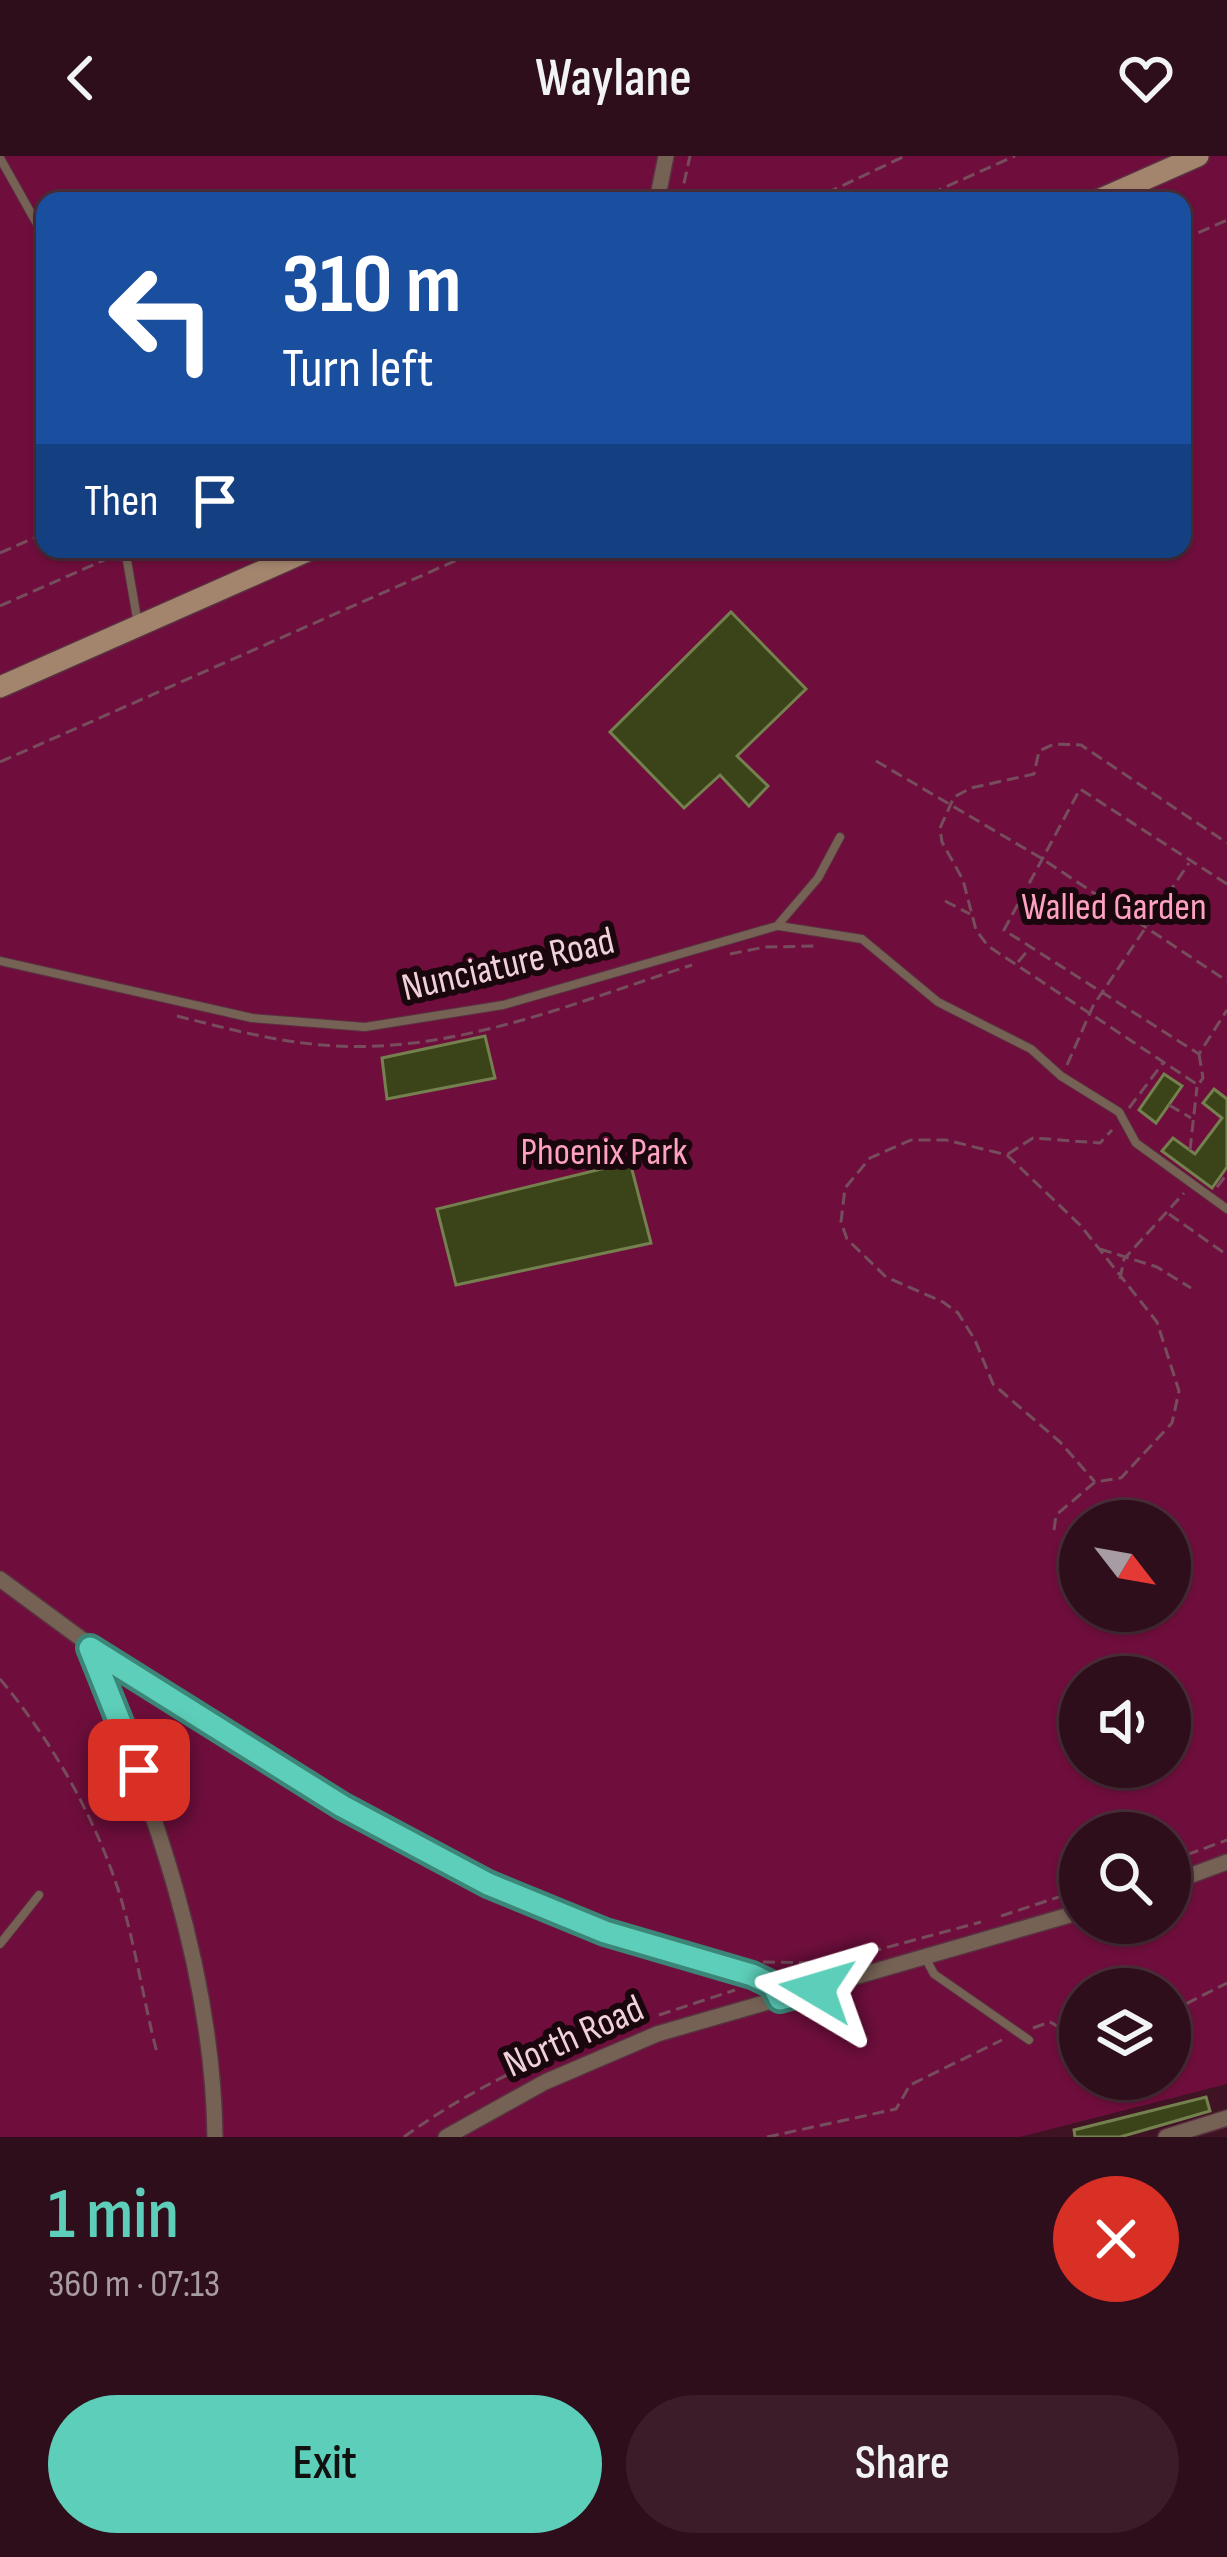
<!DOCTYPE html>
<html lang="en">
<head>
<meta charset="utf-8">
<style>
  :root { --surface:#2f0e1b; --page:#3b1c28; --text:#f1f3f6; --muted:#a79ca3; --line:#4a2e3a; --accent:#5dceb9 }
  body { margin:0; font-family:"Sofia Sans Condensed",sans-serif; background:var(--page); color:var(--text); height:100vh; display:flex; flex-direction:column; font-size:45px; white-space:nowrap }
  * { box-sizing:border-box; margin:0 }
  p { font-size:39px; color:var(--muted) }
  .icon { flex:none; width:66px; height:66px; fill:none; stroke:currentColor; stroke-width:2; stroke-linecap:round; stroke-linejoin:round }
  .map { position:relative; height:1981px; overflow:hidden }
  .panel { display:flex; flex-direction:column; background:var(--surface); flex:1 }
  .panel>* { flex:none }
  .hud { position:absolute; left:36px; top:36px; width:1155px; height:366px; border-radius:24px; box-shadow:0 3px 9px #0004,0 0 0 3px var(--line); background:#1a4fa0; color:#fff; overflow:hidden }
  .needle { width:78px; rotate:121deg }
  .tools { position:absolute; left:1059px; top:1344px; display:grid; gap:24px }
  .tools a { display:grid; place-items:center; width:132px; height:132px; border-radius:50%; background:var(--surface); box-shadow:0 3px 9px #0004,0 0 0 3px var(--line); font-size:60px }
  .pin { position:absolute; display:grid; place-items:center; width:102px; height:102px; color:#fff; margin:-51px; border-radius:24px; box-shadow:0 6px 18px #0006 }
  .me { position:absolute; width:132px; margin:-66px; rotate:277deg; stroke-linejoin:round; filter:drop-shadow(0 0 9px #0008) }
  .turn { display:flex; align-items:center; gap:42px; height:252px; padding:0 48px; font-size:54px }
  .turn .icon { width:156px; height:156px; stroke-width:2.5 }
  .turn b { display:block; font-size:84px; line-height:102px }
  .then { display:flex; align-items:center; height:114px; padding:0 48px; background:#0003; gap:24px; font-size:45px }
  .round { display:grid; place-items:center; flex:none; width:126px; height:126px; border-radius:63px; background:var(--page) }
  .headline { display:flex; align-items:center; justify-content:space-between; height:204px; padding:0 48px }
  h1 { font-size:72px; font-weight:600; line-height:90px; color:var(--accent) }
  .action { display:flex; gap:24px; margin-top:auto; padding:24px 48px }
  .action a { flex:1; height:138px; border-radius:72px; background:var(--accent); color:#111; font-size:48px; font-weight:600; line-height:138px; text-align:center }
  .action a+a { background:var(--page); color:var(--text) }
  header { display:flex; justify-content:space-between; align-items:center; height:156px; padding:0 48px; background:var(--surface); font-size:54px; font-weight:600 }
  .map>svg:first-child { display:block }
  .green { fill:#6f0e3c; fill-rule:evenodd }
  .building { fill:#3b4419; stroke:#74804d; stroke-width:3 }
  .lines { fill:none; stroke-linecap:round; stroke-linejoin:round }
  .lane-casing { stroke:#5b3141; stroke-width:10 }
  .street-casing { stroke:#5b3141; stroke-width:18 }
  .secondary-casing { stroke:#5b3141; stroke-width:24 }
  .path { stroke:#764d5c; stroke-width:3; stroke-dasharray:12 6; stroke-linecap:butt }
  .lane { stroke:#756254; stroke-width:8 }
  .street { stroke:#756254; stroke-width:15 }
  .secondary { stroke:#a3856e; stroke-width:21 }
  .route-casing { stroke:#3c8678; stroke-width:30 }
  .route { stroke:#5dceb9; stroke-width:21 }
  .labels { text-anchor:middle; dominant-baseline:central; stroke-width:12; stroke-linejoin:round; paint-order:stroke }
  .park-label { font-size:39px; fill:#fea2c0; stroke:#1a070d }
  .street-label { font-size:39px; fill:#f0d1da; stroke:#1a070d }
</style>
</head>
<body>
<header><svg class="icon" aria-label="back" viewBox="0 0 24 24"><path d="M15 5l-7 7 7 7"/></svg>Waylane<svg class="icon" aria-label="heart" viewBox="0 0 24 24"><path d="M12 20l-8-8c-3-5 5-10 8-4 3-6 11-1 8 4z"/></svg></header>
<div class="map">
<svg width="1227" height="1981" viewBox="0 0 1227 1981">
  <rect width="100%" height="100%" fill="#3f1224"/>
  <path class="green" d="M 0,0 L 1227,0 L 1227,1928 L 1020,1981 L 0,1981 ZM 45,45 L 1182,45 L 1182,393 L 45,393 ZM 1080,1365 L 1170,1365 L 1170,1455 L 1080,1455 ZM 1080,1521 L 1170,1521 L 1170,1611 L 1080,1611 ZM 1080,1677 L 1170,1677 L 1170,1767 L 1080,1767 ZM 1080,1833 L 1170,1833 L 1170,1923 L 1080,1923 Z"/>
  <path class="building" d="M 731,456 L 806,533 L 737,600 L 768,630 L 749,650 L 720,619 L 684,652 L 610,576 Z
    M 485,880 L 495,922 L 387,943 L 382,902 Z
    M 1164,918 L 1182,930 L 1156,967 L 1139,954 Z
    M 1214,933 L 1227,943 L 1227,1011 L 1212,1032 L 1162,995 L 1173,982 L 1195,998 L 1222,962 L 1203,947 Z
    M 630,1006 L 651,1087 L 456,1129 L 437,1053 Z
    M 1206,1941 L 1210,1955 L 1179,1964 L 1120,1981 L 1075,1981 L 1074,1974 Z"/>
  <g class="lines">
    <g class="lane-casing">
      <path id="lane" d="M 0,2 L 45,82
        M 125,393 L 138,468
        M 779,770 L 862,783 L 938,846 L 1031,893 L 1061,920 L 1119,956 L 1136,987 L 1227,1053
        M 0,805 L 252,862 L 365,871 L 503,849 L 777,770 L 818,722 L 840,681
        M 0,1788 L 39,1739
        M 926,1803 L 934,1818 L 1029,1884"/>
    </g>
    <g class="street-casing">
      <path id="street" d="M 657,45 L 666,0
        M 0,1423 L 125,1515 L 404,1685 L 544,1754 L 752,1819 L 773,1830 L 780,1843
        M 91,1495 C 153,1651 213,1811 215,1981
        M 1170,1727 L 1227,1706
        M 446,1981 L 545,1926 L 657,1878 L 1080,1756
        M 1166,1981 L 1227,1962"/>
    </g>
    <g class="secondary-casing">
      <path id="secondary" d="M 1096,45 L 1198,0
        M 0,531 L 312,393"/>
    </g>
    <path class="path" d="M 680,45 L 690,0
      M 810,45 L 905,0
      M 914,45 L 1015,0
      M 1182,84 L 1227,64
      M 0,397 L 45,377
      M 0,450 L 111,401
      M 876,605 L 1041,702 L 1227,825
      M 0,606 L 482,393
      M 1227,728 L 1080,633 L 1004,774 L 1199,898 L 1227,854
      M 945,745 L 970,758
      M 730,798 L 765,791 L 815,790
      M 1018,806 L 1030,792
      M 177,860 C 225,872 273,885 322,889 C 450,900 573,847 692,809
      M 1199,898 L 1203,922 L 1198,929 L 988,790 L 976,774 L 963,724 L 942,686 L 940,672 L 954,641 L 971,632 L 1034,618 L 1039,595 L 1054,588 L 1081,589 L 1227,687
      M 1067,909 L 1093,850 L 1189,707
      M 1169,949 L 1191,962
      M 1129,952 L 1163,907
      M 1190,994 L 1197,931
      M 1008,998 L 1033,982 L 1100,987 L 1112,974
      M 1217,1031 L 1227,1018
      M 1169,1058 L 1227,1099
      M 1100,1093 L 1157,1111 L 1191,1132
      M 1120,1123 L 1124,1103 L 1184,1037
      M 1054,1374 L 1056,1359 L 1095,1326 L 1121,1322 L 1172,1267 L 1179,1235 L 1157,1166 L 1081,1070 L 1007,999 L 946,984 L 911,984 L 870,1002 L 845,1032 L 841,1066 L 847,1083 L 886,1121 L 943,1146 L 958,1157 L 975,1184 L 993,1228 L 1060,1286 L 1095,1326
      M 0,1523 C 51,1584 93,1657 118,1733 C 135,1786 143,1843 157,1897
      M 1170,1705 L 1227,1684
      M 1001,1760 L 1080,1734
      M 763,1806 L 829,1807 L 981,1766
      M 1170,1856 L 1227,1827
      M 659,1859 L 735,1834
      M 1033,1872 L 1050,1866 L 1080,1883
      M 404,1981 C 475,1929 565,1888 650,1862
      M 767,1981 L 896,1953 L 910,1929 L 1002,1884"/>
    <use href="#lane" class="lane"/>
    <use href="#street" class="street"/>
    <use href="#secondary" class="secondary"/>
  </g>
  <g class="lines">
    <g class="route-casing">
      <path id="route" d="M 139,1614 L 90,1492 L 342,1650 L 488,1728 L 605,1776 L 752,1819 L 773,1829 L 780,1843 L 817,1833"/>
    </g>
    <use href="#route" class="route"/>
  </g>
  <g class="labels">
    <g class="park-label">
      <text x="1114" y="751">Walled Garden</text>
      <text x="604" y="996">Phoenix Park</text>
    </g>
    <g class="street-label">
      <text transform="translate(508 809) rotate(-13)">Nunciature Road</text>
      <text transform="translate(574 1881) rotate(-24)">North Road</text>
    </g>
  </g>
</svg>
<div class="tools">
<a><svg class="needle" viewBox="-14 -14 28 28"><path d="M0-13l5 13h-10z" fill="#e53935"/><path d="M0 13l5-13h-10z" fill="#a79ca3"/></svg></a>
<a><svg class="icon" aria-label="sound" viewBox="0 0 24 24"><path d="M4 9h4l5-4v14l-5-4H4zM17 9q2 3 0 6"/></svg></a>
<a><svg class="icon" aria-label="search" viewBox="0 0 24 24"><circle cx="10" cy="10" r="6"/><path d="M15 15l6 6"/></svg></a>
<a><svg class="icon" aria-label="layers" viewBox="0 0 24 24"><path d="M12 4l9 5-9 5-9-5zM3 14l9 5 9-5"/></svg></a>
</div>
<div class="pin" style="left:139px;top:1614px;background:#d93025"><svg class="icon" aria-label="arrive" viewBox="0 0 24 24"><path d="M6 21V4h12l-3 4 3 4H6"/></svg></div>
<svg class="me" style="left:817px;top:1833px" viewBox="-20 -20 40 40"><path d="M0-17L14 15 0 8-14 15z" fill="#5dceb9" stroke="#fff" stroke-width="4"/></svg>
<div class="hud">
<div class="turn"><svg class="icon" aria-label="left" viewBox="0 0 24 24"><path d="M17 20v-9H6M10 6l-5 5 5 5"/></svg><div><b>310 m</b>Turn left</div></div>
<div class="then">Then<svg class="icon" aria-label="arrive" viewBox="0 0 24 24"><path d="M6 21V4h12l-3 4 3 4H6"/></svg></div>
</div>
</div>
<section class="panel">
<div class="headline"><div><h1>1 min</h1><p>360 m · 07:13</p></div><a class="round" style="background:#d93025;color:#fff"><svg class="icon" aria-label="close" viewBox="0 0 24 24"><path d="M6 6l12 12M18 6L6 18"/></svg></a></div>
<div class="action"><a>Exit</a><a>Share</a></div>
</section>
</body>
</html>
